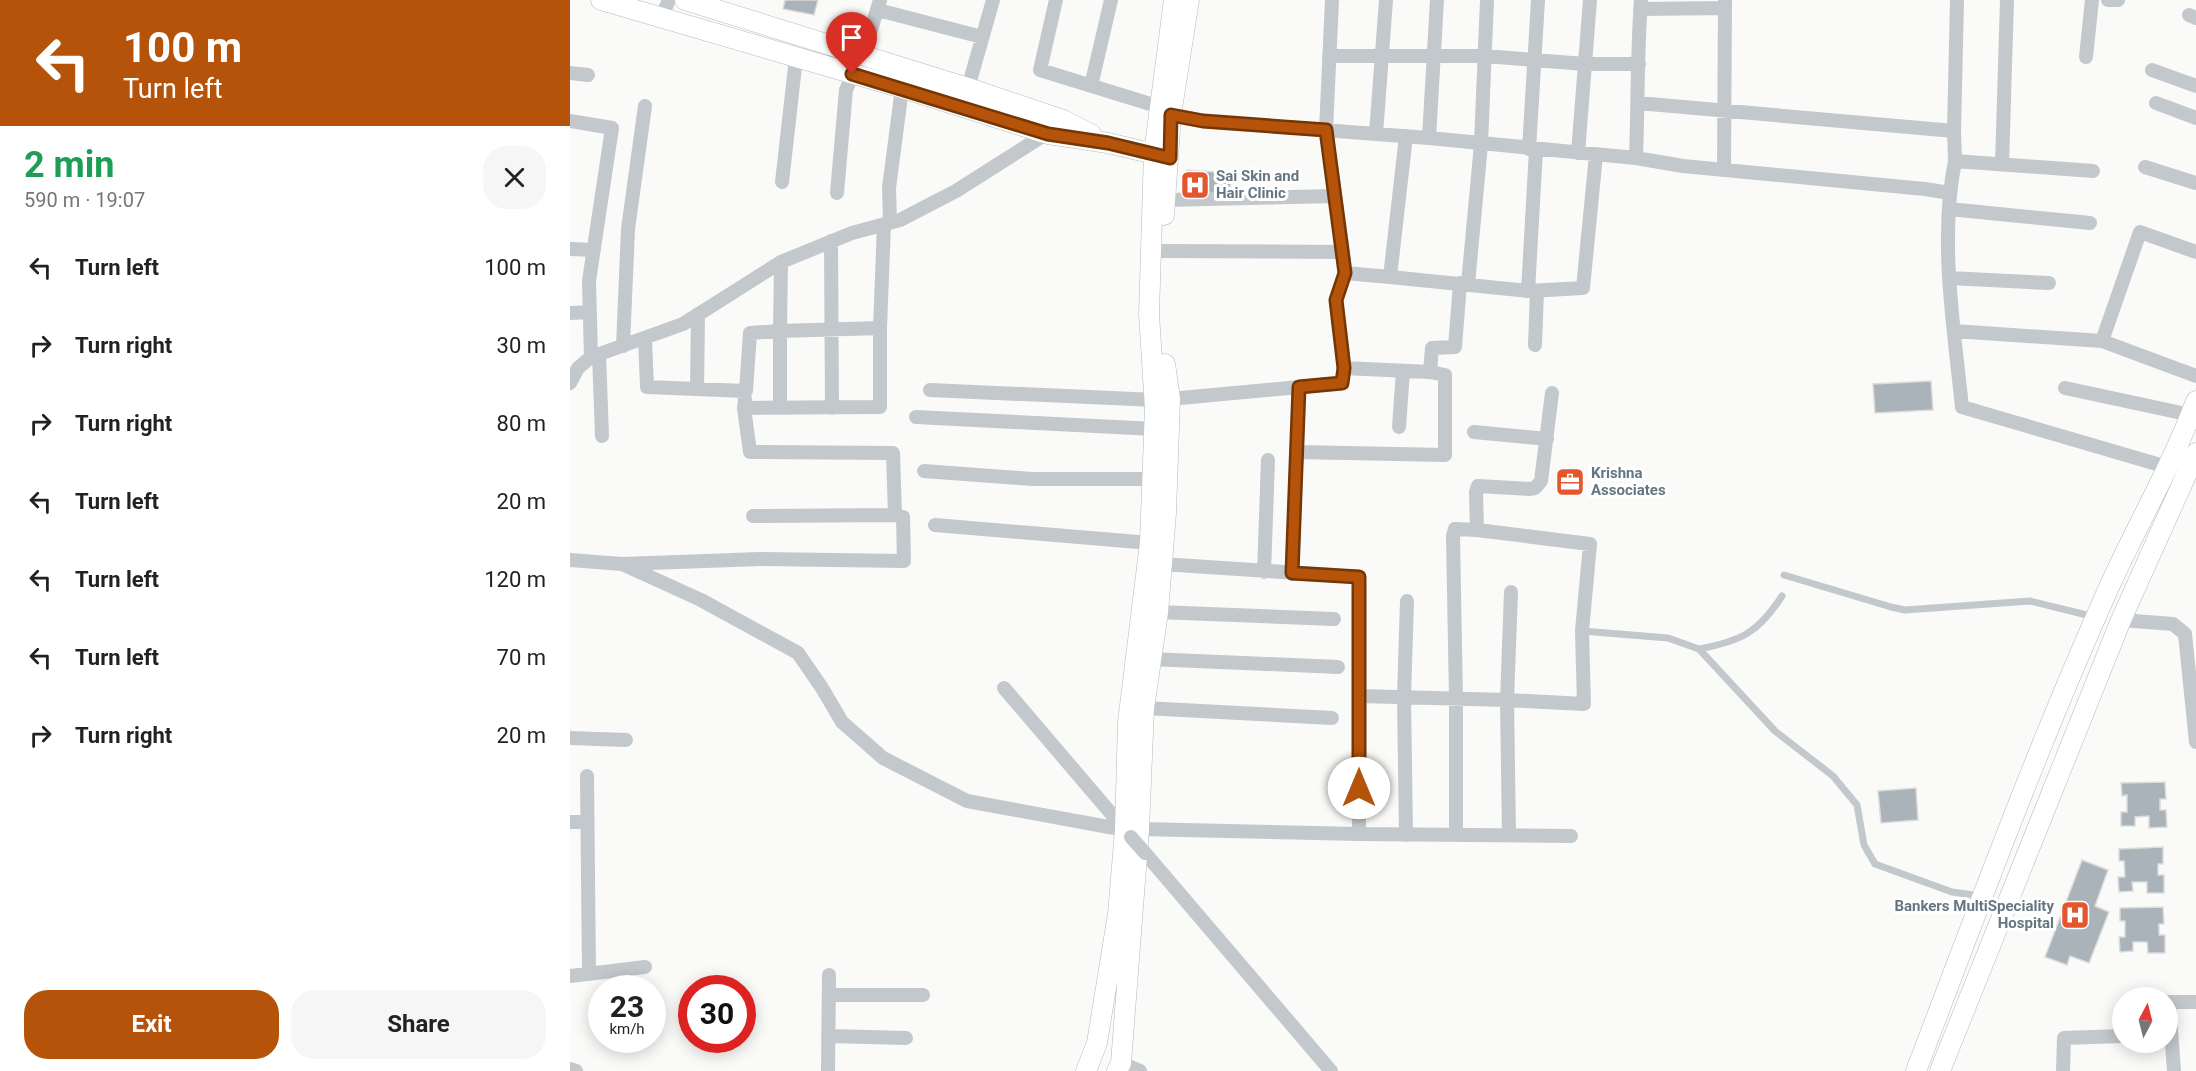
<!DOCTYPE html>
<html lang="en">
<head>
<meta charset="utf-8">
<style>
  :root { --surface:#fff; --page:#f6f6f6; --text:#222; --muted:#767676; --accent:#b45309 }
  body { margin:0; font-family:Roboto,sans-serif; background:var(--page); color:var(--text); height:100vh; display:flex; flex-direction:column; font-size:22px; white-space:nowrap }
  * { box-sizing:border-box; margin:0 }
  p { font-size:20px; color:var(--muted) }
  .icon { flex:none; width:33px; height:33px; fill:none; stroke:currentColor; stroke-width:2; stroke-linecap:round; stroke-linejoin:round }
  .map { position:relative; flex:1; overflow:hidden }
  .details { display:flex; flex-direction:column; background:var(--surface); width:570px }
  .details>* { flex:none }
  .banner { background:#b45309; color:#fff; overflow:hidden }
  .needle { width:39px; rotate:7deg }
  .buttons { position:absolute; left:1542px; top:987px; display:grid; gap:12px }
  .buttons a { display:grid; place-items:center; width:66px; height:66px; border-radius:50%; background:var(--surface); box-shadow:0 3px 15px #0003; font-size:30px }
  .speed { position:absolute; left:18px; top:975px; display:flex; gap:12px; font-size:30px; font-weight:700; text-align:center }
  .speed>* { display:grid; place-content:center; width:78px; height:78px; border-radius:50%; background:var(--surface); box-shadow:0 3px 15px #0003; line-height:1 }
  .speed small { font-size:15px; font-weight:400 }
  .speed .limit { border:9px solid #d22; background:#fff; color:#111 }
  .pin { position:absolute; display:grid; place-items:center; width:51px; height:51px; color:#fff; margin:-62px -26px; border-radius:50% 50% 50% 0; rotate:-45deg; box-shadow:0 0 6px #0007 }
  .pin .icon { rotate:45deg }
  .me { position:absolute; width:66px; margin:-33px; rotate:0deg; stroke-linejoin:round; filter:drop-shadow(0 0 4px #0008) }
  .turn { display:flex; align-items:center; gap:21px; height:126px; padding:0 24px; font-size:27px }
  .turn .icon { width:78px; height:78px; stroke-width:2.5 }
  .turn b { display:block; font-size:42px; line-height:51px }
  .round { display:grid; place-items:center; flex:none; width:63px; height:63px; border-radius:24px; background:var(--page) }
  .overview { display:flex; align-items:center; justify-content:space-between; height:102px; padding:0 24px }
  h1 { font-size:36px; font-weight:700; line-height:45px; color:#1e9e55 }
  .action { display:flex; gap:12px; margin-top:auto; padding:12px 24px }
  .action a { flex:1; height:69px; border-radius:24px; background:var(--accent); color:#fff; font-size:24px; font-weight:700; line-height:69px; text-align:center }
  .action a+a { background:var(--page); color:var(--text) }
  ul { padding:0; list-style:none }
  li { display:flex; align-items:center; gap:18px; height:78px; padding:0 24px }
  li div { flex:1 }
  li b { display:block; font-size:22px }
  li em { font-style:normal }
  main { display:flex; flex:1; min-height:0 }
  .map>svg:first-child { display:block }
  .building { fill:#aab3b9; stroke:#dcdcda; stroke-width:1.5 }
  .lines { fill:none; stroke-linecap:round; stroke-linejoin:round }
  .secondary-casing { stroke:#b3babf; stroke-width:21 }
  .lane { stroke:#c3c8cc; stroke-width:7 }
  .street { stroke:#c3c8cc; stroke-width:14 }
  .secondary { stroke:#fff; stroke-width:20 }
  .street-bridge { stroke:#c3c8cc; stroke-width:14 }
  .route-casing { stroke:#753606; stroke-width:15 }
  .route { stroke:#b45309; stroke-width:10 }
  .labels { text-anchor:middle; dominant-baseline:central; stroke-width:6; stroke-linejoin:round; paint-order:stroke }
  .poi-label { font-size:15px; font-weight:bold; fill:#657683; stroke:#fff; text-anchor:start }
</style>
</head>
<body>
<main>
<section class="details">
<div class="banner">
<div class="turn"><svg class="icon" aria-label="left" viewBox="0 0 24 24"><path d="M17 20v-9H6M10 6l-5 5 5 5"/></svg><div><b>100 m</b>Turn left</div></div>
</div>
<div class="overview"><div><h1>2 min</h1><p>590 m · 19:07</p></div><a class="round"><svg class="icon" aria-label="close" viewBox="0 0 24 24"><path d="M6 6l12 12M18 6L6 18"/></svg></a></div>
<ul>
<li><svg class="icon" aria-label="left" viewBox="0 0 24 24"><path d="M17 20v-9H6M10 6l-5 5 5 5"/></svg><div><b>Turn left</b></div><em>100 m</em></li>
<li><svg class="icon" aria-label="right" viewBox="0 0 24 24"><path d="M7 20v-9h11M14 6l5 5-5 5"/></svg><div><b>Turn right</b></div><em>30 m</em></li>
<li><svg class="icon" aria-label="right" viewBox="0 0 24 24"><path d="M7 20v-9h11M14 6l5 5-5 5"/></svg><div><b>Turn right</b></div><em>80 m</em></li>
<li><svg class="icon" aria-label="left" viewBox="0 0 24 24"><path d="M17 20v-9H6M10 6l-5 5 5 5"/></svg><div><b>Turn left</b></div><em>20 m</em></li>
<li><svg class="icon" aria-label="left" viewBox="0 0 24 24"><path d="M17 20v-9H6M10 6l-5 5 5 5"/></svg><div><b>Turn left</b></div><em>120 m</em></li>
<li><svg class="icon" aria-label="left" viewBox="0 0 24 24"><path d="M17 20v-9H6M10 6l-5 5 5 5"/></svg><div><b>Turn left</b></div><em>70 m</em></li>
<li><svg class="icon" aria-label="right" viewBox="0 0 24 24"><path d="M7 20v-9h11M14 6l5 5-5 5"/></svg><div><b>Turn right</b></div><em>20 m</em></li>
</ul>
<div class="action"><a>Exit</a><a>Share</a></div>
</section>
<div class="map">
<svg width="1626" height="1071" viewBox="0 0 1626 1071">
  <rect width="100%" height="100%" fill="#fafaf8"/>
  <path class="building" d="M 215,0 L 248,0 L 244,15 L 213,9 Z
    M 617,170 L 661,173 L 660,195 L 616,192 Z
    M 1361,381 L 1363,410 L 1305,413 L 1303,384 Z
    M 1595,782 L 1596,799 L 1590,799 L 1590,810 L 1596,810 L 1597,827 L 1579,828 L 1579,816 L 1565,817 L 1565,826 L 1551,826 L 1551,812 L 1557,812 L 1557,795 L 1552,796 L 1551,783 Z
    M 1346,788 L 1348,820 L 1311,823 L 1308,791 Z
    M 1593,847 L 1593,864 L 1588,864 L 1588,875 L 1594,875 L 1594,893 L 1577,893 L 1577,882 L 1562,882 L 1563,891 L 1549,892 L 1548,877 L 1555,877 L 1554,861 L 1549,861 L 1549,849 Z
    M 1512,860 L 1538,870 L 1525,906 L 1539,912 L 1519,963 L 1500,956 L 1497,965 L 1475,957 Z
    M 1593,907 L 1594,924 L 1589,924 L 1589,935 L 1595,935 L 1595,953 L 1578,953 L 1577,942 L 1563,942 L 1563,951 L 1550,952 L 1549,937 L 1555,937 L 1555,921 L 1550,921 L 1550,908 Z"/>
  <g class="lines">
    <g class="secondary-casing">
      <path id="secondary" d="M 31,0 L 332,88 L 478,134 L 538,143 L 597,157
        M 115,0 L 398,88 L 493,120 L 522,135
        M 594,215 L 601,115 L 619,0
        M 516,1071 L 527,1043 L 548,914 L 555,830 L 558,722 L 580,543 L 585,408 L 579,314 L 584,153 L 604,0
        M 547,1071 L 551,1063 L 569,829 L 574,708 L 588,612 L 596,513 L 600,399 L 595,364
        M 1346,1071 C 1406,914 1464,756 1532,603 C 1561,535 1600,471 1626,401
        M 1370,1071 L 1551,620 L 1626,453"/>
    </g>
    <path class="lane" d="M 1214,575 L 1321,607 L 1335,610 L 1460,601 L 1525,617
      M 1012,631 L 1098,638 L 1129,649 L 1205,731 L 1263,776 L 1287,805 L 1294,845 L 1305,864 L 1382,892 L 1410,896
      M 1129,649 C 1171,641 1188,633 1212,596"/>
    <path class="street" d="M 486,0 L 470,70 L 590,107
      M 762,0 L 756,130 L 773,252
      M 1071,0 C 1067,53 1068,105 1066,158 L 1113,166 L 1355,189 L 1380,193
      M 1387,0 L 1384,131 L 1385,161 L 1523,171
      M 1538,0 L 1548,0
      M 1070,9 L 1155,8
      M 308,10 L 412,37
      M 1619,15 L 1626,18
      M 91,18 L 99,0
      M 293,56 L 310,0
      M 759,56 L 914,56 L 1015,64 L 1069,64
      M 1516,57 L 1522,0
      M 1582,70 L 1626,86
      M 0,73 L 18,75
      M 521,86 L 541,0
      M 398,88 L 423,0
      M 1068,103 L 1384,131
      M 1586,103 L 1626,118
      M 601,115 L 633,121 L 859,138 L 1066,158
      M 0,121 L 42,128 L 19,281 L 21,357
      M 806,134 L 816,0
      M 836,136 L 820,277 L 958,291 L 966,150
      M 859,138 L 867,0
      M 959,149 L 968,0
      M 1008,153 L 1020,0
      M 1385,161 C 1369,240 1384,328 1392,407 L 1597,467
      M 1432,164 L 1437,0
      M 1575,167 L 1626,183
      M 1154,170 L 1155,0
      M 212,182 L 226,58
      M 267,193 L 276,90 L 283,74
      M 595,200 L 765,196
      M 1379,209 L 1520,223
      M 320,223 L 319,188 L 332,88
      M 261,241 L 262,408
      M 0,249 L 24,250
      M 591,251 L 773,252 L 775,273 L 820,277
      M 211,262 L 210,331 L 310,328 L 314,224
      M 1379,278 L 1479,283
      M 898,284 L 911,144 L 917,0
      M 958,291 L 1013,288 L 1026,155
      M 0,313 L 20,312
      M 1384,331 L 1532,341 L 1626,376
      M 75,338 L 77,387 L 176,391 L 180,333 L 210,331 L 210,408
      M 1532,341 L 1570,232 L 1626,252
      M 965,345 L 967,291
      M 53,346 L 58,229 L 75,106
      M 29,354 L 32,436
      M 774,368 L 766,300 L 775,273
      M 0,383 L 8,368 L 21,357 L 113,324 L 211,262 L 282,233 L 330,220 L 386,191 L 482,130
      M 1495,388 L 1621,415
      M 127,389 L 128,314
      M 360,390 L 586,400
      M 175,399 L 174,408 L 310,407 L 310,328
      M 600,399 L 772,383 L 774,368 L 860,372 L 862,348 L 885,347 L 890,283
      M 174,408 L 180,452 L 323,453 L 325,515 L 183,516
      M 346,417 L 585,429
      M 829,427 L 833,371
      M 904,432 L 977,439
      M 726,452 L 875,455 L 875,375 L 860,372
      M 354,471 L 462,479 L 582,479
      M 365,525 L 580,543
      M 907,530 L 906,492 L 908,486 L 959,489 L 965,488 L 971,481 L 982,393
      M 0,560 L 52,564 L 190,559 L 334,561 L 333,517 L 325,515
      M 52,564 L 131,600 L 228,653 L 252,688 L 272,722 L 313,758 L 397,801 L 555,830
      M 592,564 L 789,577 L 789,834
      M 694,572 L 698,460
      M 722,574 L 729,387
      M 588,612 L 764,619
      M 1551,620 L 1603,624 L 1615,634 L 1626,742
      M 580,659 L 768,667
      M 434,688 L 556,831
      M 790,696 L 937,700 L 939,835
      M 574,708 L 762,718
      M 0,738 L 56,740
      M 17,776 L 19,974
      M 0,822 L 17,822
      M 569,829 L 789,834 L 1001,836
      M 836,835 L 834,697 L 837,601
      M 886,835 L 886,699 L 883,536 L 885,529 L 907,530 L 1020,544 L 1012,631 L 1014,704 L 937,700 L 941,592
      M 575,853 L 761,1071
      M 0,976 L 75,967
      M 259,995 L 353,995
      M 258,1036 L 336,1038
      M 551,1063 L 570,1071
      M 0,1069 L 6,1071
      M 258,1071 L 259,975
      M 1493,1071 L 1494,1038 L 1552,1036
      M 1604,1071 L 1599,1002 L 1626,1002"/>
    <use href="#secondary" class="secondary"/>
    <path class="street-bridge" d="M 561,837 L 575,853"/>
  </g>
  <g class="lines">
    <g class="route-casing">
      <path id="route" d="M 282,74 L 478,134 L 538,143 L 600,158 L 601,115 L 633,121 L 756,130 L 775,273 L 766,300 L 774,368 L 772,383 L 729,387 L 722,573 L 789,577 L 789,788"/>
    </g>
    <use href="#route" class="route"/>
  </g>
  <defs>
    <g id="hospital-square" transform="scale(1.5)"><rect x="-9" y="-9" width="18" height="18" rx="4" fill="#e4572e" stroke="#fff"/><path d="M-5-5h3v3.5h4V-5h3V5h-3V1.5h-4V5h-3Z" fill="#fff"/></g>
    <g id="office-square" transform="scale(1.5)"><rect x="-9" y="-9" width="18" height="18" rx="4" fill="#e4572e" stroke="#fff"/><path d="M-6-3h4V-5.5h4V-3h4V5H-6ZM-1-4.5V-3h2v-1.5ZM-6 0V1H6V0Z" fill="#fff"/></g>
  </defs>
  <g fill-rule="evenodd">
    <use href="#hospital-square" x="625" y="185"/>
    <use href="#office-square" x="1000" y="482"/>
    <use href="#hospital-square" x="1505" y="915"/>
  </g>
  <g class="labels">
    <g class="poi-label">
      <text x="646" y="176">Sai Skin and<tspan x="646" dy="17">Hair Clinic</tspan></text>
      <text x="1021" y="473">Krishna<tspan x="1021" dy="17">Associates</tspan></text>
      <text x="1484" y="906" text-anchor="end">Bankers MultiSpeciality<tspan x="1484" dy="17">Hospital</tspan></text>
    </g>
  </g>
</svg>
<div class="buttons">
<a><svg class="needle" viewBox="-14 -14 28 28"><path d="M0-13l5 13h-10z" fill="#e53935"/><path d="M0 13l5-13h-10z" fill="#767676"/></svg></a>
</div>
<div class="speed"><div>23<small>km/h</small></div><div class="limit">30</div></div>
<div class="pin" style="left:282px;top:74px;background:#d93025"><svg class="icon" aria-label="arrive" viewBox="0 0 24 24"><path d="M6 21V4h12l-3 4 3 4H6"/></svg></div>
<svg class="me" style="left:789px;top:788px" viewBox="-20 -20 40 40"><circle r="19" fill="#fff"/><path d="M0-13L10 11 0 6-10 11z" fill="#b45309"/></svg>
</div>
</main>
</body>
</html>
